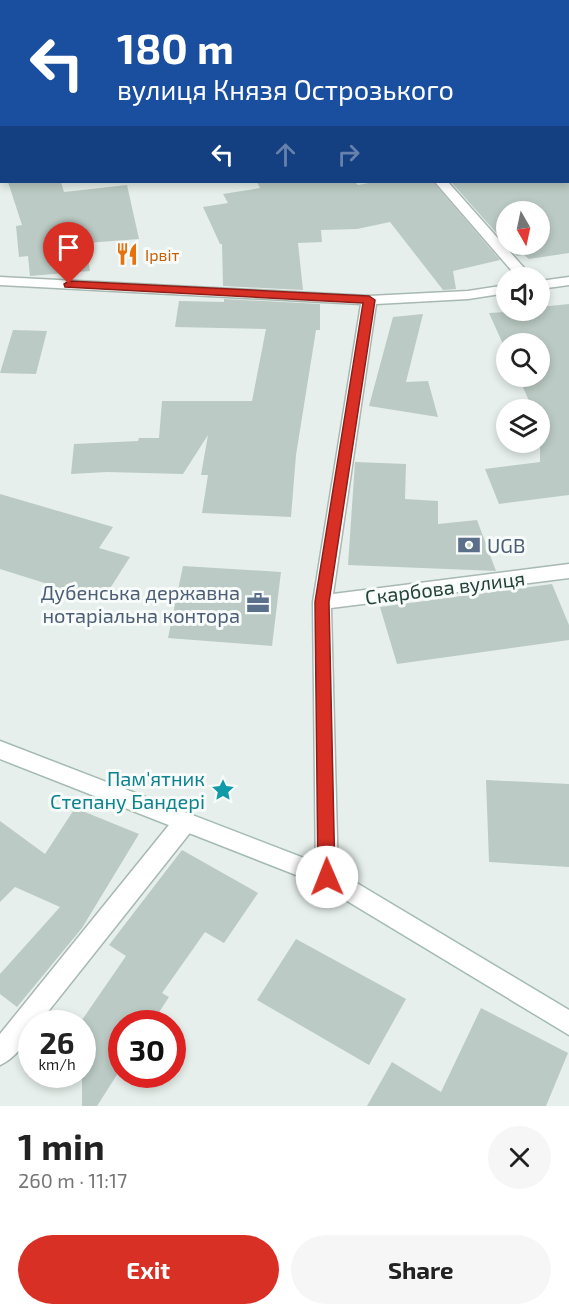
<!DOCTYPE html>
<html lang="en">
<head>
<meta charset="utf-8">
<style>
  :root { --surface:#fff; --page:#f6f6f6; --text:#222; --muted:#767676; --accent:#d93025 }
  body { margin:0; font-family:"Exo 2",sans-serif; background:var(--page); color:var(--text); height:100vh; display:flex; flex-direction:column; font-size:22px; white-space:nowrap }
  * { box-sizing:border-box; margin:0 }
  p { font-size:20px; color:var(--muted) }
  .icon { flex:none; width:33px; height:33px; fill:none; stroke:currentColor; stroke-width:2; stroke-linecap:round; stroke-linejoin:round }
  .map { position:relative; height:1106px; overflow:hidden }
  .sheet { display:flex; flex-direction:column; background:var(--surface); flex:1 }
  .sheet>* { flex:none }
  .banner { position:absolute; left:0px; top:0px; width:570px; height:183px; box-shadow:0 3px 9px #0003; background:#1a4fa0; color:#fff; overflow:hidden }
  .needle { width:39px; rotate:171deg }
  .controls { position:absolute; left:496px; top:201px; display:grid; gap:12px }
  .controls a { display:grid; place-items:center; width:54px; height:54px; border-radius:50%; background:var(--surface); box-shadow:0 3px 9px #0003; font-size:30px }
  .speed { position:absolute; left:18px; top:1010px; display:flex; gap:12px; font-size:30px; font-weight:700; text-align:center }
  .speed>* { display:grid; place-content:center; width:78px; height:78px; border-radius:50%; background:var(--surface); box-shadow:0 3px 9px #0003; line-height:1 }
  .speed small { font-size:15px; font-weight:400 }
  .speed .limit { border:9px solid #d22; background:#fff; color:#111 }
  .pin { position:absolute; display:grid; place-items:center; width:51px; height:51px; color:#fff; margin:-62px -26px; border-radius:50% 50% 50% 0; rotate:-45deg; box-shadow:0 0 6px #0007 }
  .pin .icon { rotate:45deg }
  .me { position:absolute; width:66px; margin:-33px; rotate:359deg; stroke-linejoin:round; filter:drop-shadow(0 0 4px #0008) }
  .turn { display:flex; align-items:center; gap:21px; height:126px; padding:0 18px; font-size:27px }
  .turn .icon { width:78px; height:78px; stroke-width:2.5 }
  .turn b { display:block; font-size:42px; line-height:51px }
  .lanes { display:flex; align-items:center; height:57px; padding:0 18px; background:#0003; justify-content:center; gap:30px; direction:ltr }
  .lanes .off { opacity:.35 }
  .round { display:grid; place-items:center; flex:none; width:63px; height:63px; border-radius:32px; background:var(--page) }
  .summary { display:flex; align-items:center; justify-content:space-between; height:102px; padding:0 18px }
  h1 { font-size:36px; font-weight:700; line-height:45px }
  .primary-button { display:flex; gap:12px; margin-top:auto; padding:12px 18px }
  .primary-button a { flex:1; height:69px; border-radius:36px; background:var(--accent); color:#fff; font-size:24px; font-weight:700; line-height:69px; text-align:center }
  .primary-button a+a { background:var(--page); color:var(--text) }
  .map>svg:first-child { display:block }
  .building { fill:#bbcac4; fill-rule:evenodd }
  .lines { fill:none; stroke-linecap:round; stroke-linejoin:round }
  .street-casing { stroke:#a8b8b2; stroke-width:3 }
  .secondary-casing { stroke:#a4bbb3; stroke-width:3 }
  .street { fill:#fff; fill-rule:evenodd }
  .secondary { fill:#fff; fill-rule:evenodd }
  .route { fill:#d93025; stroke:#8d1f18; stroke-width:1.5 }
  .labels { text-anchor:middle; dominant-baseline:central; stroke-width:6; stroke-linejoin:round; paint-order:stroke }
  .far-food-label { font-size:16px; fill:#c56008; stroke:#f7fbf9; text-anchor:start }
  .service-label { font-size:20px; fill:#4e5e75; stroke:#f7fbf9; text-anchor:start }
  .street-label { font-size:20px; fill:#24423a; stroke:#f7fbf9 }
  .culture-label { font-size:20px; fill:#0d838f; stroke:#f7fbf9; text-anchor:end }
</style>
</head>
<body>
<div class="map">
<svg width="569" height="1106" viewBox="0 0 569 1106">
  <rect width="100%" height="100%" fill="#e6efeb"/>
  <path class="building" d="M 8,182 L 61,182 L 64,192 L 127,185 L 139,239 L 86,243 L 90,271 L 30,276 L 28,256 L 19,257 L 16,226 L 22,225 Z
    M 257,182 L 355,182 L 358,185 L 374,182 L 433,182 L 500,260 L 453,271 L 456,289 L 443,290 L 390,222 L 357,229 L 321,230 L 322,242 L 298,243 L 303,290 L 223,286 L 222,244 L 220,244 L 203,207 L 228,203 L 223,194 L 260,188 Z
    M 451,182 L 569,182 L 569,253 L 529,259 L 524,255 L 517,256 ZM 507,212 L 540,212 L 540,244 L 507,244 Z
    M 224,299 L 320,304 L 320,330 L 316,330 L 296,455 L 291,517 L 202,513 L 208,475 L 201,475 L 208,435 L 183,474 L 107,472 L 71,474 L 74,444 L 138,441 L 139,438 L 159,438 L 162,401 L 252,401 L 266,329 L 175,327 L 179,301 L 224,302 Z
    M 569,304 L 569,495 L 499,504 L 485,469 L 540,462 L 540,410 L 533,410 L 518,376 L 540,376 L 540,344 L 507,344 L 507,353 L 489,313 L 540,310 L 540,307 Z
    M 423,314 L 406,382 L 428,381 L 438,417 L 369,406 L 393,317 Z
    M 13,330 L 47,331 L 36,374 L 0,373 Z
    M 355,462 L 406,464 L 405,499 L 438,501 L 438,524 L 477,520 L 496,571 L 348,565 Z
    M 0,494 L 113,527 L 99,548 L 130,557 L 102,601 L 0,569 Z
    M 183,566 L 281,572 L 272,646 L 168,638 Z
    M 552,584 L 569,625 L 569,640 L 397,664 L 380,607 Z
    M 486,780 L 569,784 L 569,867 L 489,862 Z
    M 75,808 L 139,834 L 82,928 L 17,1007 L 0,994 L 0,974 L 60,907 L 15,887 L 0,902 L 0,821 L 45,854 Z
    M 182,850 L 258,893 L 224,943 L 205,932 L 162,993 L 169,997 L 152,1023 L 122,1023 L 122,1067 L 97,1106 L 82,1106 L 82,1020 L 126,956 L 109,945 Z
    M 296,939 L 406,999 L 369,1065 L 257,1000 Z
    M 481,1008 L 568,1053 L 546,1106 L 367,1106 L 392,1062 L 441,1092 Z"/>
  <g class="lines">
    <g class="street-casing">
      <path id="street" d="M 279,0 L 289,0 L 290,2 L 279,2 Z
        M 568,53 L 569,53 L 569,59 L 568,59 Z
        M 0,126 L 2,126 L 2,134 L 0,134 Z
        M 435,182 L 448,182 L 533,278 L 518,278 Z
        M 0,277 L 369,296 L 468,291 L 507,285 L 507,293 L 468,299 L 376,304 L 333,594 L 569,564 L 569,578 L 331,608 L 338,877 L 335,884 L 327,887 L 319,884 L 316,877 L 313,602 L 361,304 L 0,285 Z
        M 569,277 L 569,285 L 540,289 L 540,281 Z
        M 185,813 L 193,815 L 196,822 L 193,829 L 39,1023 L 32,1023 C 32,1039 14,1059 0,1065 L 0,1034 L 177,815 Z"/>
    </g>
    <g class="secondary-casing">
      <path id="secondary" d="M 0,741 L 335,870 L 569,1010 L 569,1035 L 319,884 L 0,759 Z"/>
    </g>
    <use href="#street" class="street"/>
    <use href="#secondary" class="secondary"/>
  </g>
  <path class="route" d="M 69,281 L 369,296 L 375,300 L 329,602 L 335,877 L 332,883 L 327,885 L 321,883 L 318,877 L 315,602 L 363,303 L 65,287 L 64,284 Z"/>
  <defs>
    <g id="restaurant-bare" transform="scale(1.8)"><path d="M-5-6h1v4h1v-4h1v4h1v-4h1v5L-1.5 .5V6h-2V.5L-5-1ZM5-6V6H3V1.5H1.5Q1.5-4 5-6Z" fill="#e8710a" stroke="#f7fbf9" stroke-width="2.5" paint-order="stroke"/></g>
    <g id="bank-bare" transform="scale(1.8)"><path d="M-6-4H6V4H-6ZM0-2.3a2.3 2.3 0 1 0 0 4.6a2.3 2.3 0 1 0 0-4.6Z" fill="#5c6f8a" stroke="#f7fbf9" stroke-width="2.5" paint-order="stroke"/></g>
    <g id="office-bare" transform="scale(1.8)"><path d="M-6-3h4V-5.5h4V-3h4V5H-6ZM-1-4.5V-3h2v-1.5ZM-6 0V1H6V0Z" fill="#5c6f8a" stroke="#f7fbf9" stroke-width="2.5" paint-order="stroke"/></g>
    <g id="sight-bare" transform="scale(1.8)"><path d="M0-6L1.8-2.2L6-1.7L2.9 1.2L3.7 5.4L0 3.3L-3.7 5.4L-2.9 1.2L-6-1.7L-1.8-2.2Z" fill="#0f9aa8" stroke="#f7fbf9" stroke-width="2.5" paint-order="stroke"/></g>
  </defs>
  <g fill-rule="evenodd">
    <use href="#restaurant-bare" x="127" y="254"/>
    <use href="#bank-bare" x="469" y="545"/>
    <use href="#office-bare" x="258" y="603"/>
    <use href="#sight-bare" x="223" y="790"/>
  </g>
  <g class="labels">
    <g class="far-food-label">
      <text x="145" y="254">Ірвіт</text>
    </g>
    <g class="service-label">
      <text x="487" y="545">UGB</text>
      <text x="240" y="592" text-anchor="end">Дубенська державна<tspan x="240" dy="23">нотаріальна контора</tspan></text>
    </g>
    <g class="street-label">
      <text transform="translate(445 587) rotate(-7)">Скарбова вулиця</text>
    </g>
    <g class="culture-label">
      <text x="205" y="778">Пам'ятник<tspan x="205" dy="23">Степану Бандері</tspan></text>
    </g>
  </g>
</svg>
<div class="controls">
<a><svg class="needle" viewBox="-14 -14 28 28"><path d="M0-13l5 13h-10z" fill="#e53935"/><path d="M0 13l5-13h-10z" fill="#767676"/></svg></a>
<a><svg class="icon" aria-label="sound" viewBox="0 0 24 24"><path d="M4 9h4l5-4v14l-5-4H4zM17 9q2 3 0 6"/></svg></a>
<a><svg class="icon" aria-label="search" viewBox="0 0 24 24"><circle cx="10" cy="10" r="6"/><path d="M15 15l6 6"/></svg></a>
<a><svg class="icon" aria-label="layers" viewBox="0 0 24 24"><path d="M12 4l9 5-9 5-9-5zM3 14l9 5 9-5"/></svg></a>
</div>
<div class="speed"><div>26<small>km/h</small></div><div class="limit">30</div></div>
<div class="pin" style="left:69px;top:284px;background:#d93025"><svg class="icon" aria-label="arrive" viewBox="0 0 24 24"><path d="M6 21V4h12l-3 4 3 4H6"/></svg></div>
<svg class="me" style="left:327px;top:877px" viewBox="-20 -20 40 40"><circle r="19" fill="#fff"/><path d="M0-13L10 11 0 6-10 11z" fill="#d93025"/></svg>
<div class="banner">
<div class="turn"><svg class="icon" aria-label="left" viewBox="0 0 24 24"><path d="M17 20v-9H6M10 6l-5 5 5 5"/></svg><div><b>180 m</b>вулиця Князя Острозького</div></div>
<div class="lanes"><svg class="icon" aria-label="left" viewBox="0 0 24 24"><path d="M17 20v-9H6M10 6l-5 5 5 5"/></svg><svg class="icon off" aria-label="ahead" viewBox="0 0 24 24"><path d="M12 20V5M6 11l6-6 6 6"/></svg><svg class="icon off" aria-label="right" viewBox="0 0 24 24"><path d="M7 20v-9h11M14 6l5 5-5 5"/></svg></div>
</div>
</div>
<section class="sheet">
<div class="summary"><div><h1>1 min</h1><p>260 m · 11:17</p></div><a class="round"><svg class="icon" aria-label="close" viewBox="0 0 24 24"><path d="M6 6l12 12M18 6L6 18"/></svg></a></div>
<div class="primary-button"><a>Exit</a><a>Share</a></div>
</section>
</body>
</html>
